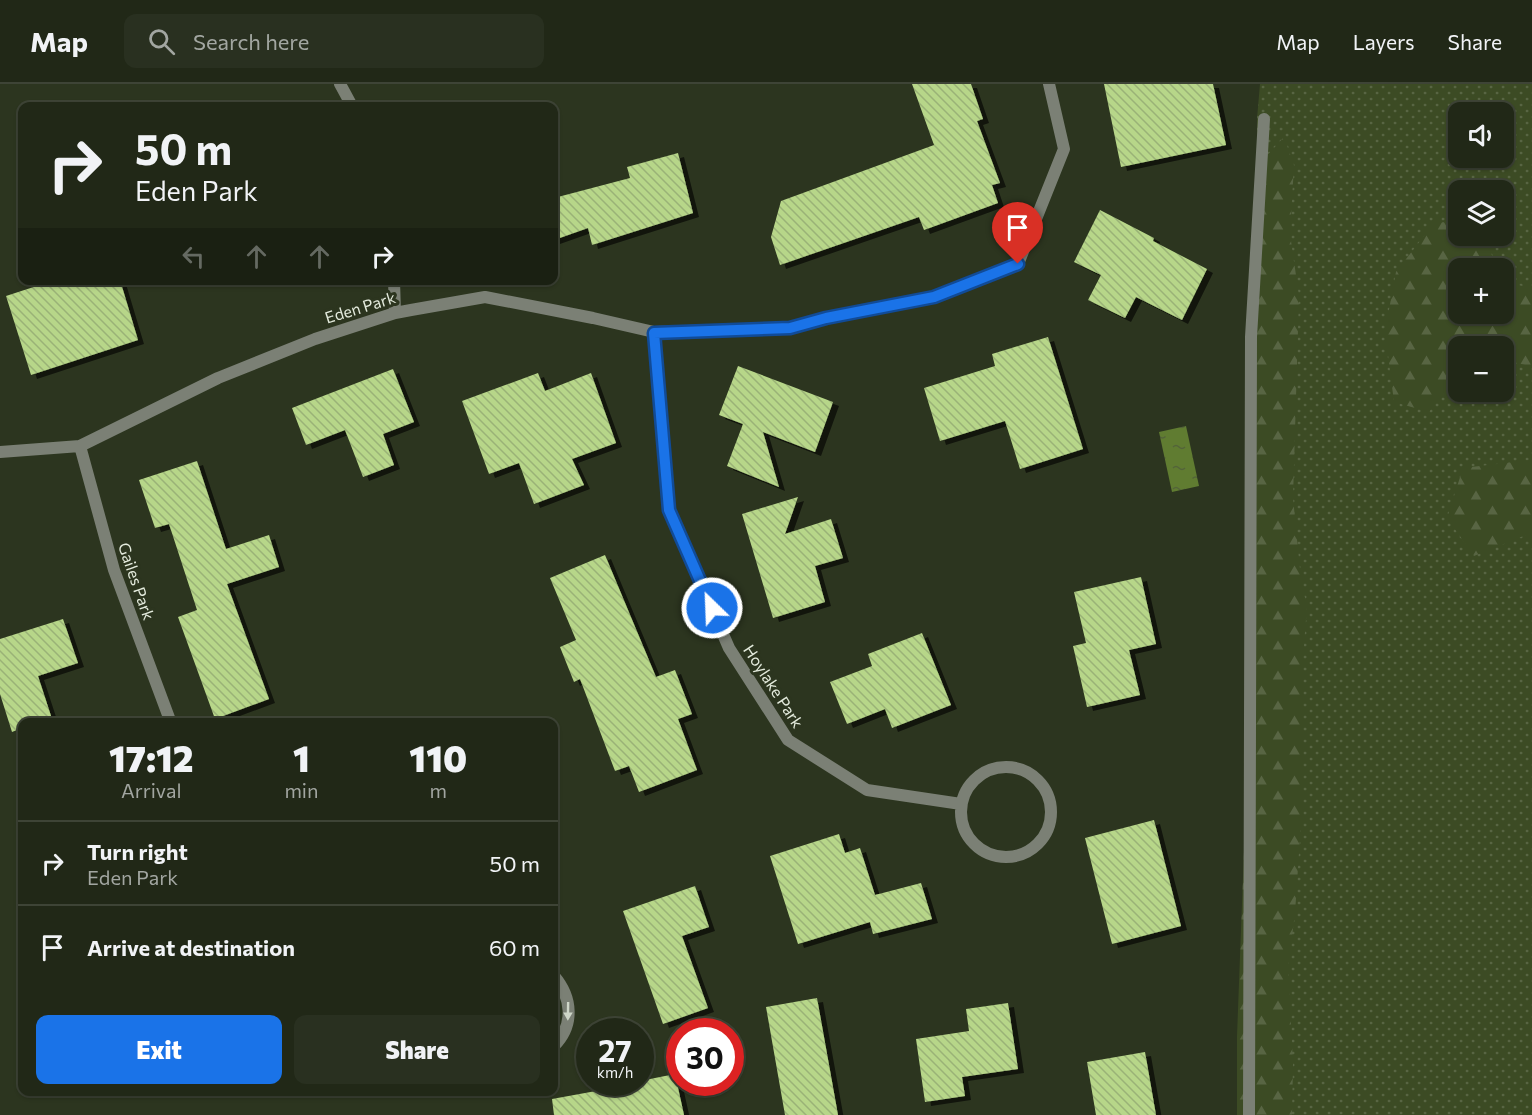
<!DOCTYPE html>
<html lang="en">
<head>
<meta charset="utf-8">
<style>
  :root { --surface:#212817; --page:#293020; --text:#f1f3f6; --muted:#a2a6a1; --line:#3e4436; --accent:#1a73e8 }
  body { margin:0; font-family:Commissioner,sans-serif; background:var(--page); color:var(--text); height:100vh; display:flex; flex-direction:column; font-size:22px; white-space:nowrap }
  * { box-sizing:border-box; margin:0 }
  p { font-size:20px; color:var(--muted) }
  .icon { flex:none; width:33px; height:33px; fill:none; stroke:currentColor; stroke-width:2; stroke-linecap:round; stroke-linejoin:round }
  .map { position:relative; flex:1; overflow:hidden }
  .side { position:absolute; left:18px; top:634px; width:540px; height:378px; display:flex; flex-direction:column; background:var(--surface); border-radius:12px; box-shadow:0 2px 4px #0004,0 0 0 2px var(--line) }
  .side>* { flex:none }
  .hud { position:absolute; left:18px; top:18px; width:540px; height:183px; border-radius:12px; box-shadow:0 2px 4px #0004,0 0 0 2px var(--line); background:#212817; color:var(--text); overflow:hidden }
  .buttons { position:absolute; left:1448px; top:18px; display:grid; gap:12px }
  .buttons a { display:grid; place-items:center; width:66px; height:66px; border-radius:12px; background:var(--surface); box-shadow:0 2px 4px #0004,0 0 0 2px var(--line); font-size:30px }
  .speed { position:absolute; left:576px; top:934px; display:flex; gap:12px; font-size:30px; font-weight:700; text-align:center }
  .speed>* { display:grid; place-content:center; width:78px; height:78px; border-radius:50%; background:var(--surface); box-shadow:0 2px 4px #0004,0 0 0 2px var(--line); line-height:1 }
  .speed small { font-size:15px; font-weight:400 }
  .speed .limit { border:9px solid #d22; background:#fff; color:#111 }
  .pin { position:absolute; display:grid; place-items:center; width:51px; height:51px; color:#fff; margin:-62px -26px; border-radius:50% 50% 50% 0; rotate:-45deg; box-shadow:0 0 6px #0007 }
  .pin .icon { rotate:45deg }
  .me { position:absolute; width:66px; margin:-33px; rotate:336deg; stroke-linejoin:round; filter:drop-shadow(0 0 4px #0008) }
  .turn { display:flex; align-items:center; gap:21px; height:126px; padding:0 18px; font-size:27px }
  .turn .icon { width:78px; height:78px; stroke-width:2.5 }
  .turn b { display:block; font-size:42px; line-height:51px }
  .lanes { display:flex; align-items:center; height:57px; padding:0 18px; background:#0003; justify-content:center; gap:30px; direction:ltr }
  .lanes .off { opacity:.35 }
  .eta { display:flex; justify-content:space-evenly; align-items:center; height:102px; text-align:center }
  .eta b { font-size:36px; font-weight:800; line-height:42px }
  .action { display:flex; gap:12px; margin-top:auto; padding:12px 18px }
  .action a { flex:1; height:69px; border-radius:12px; background:var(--accent); color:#fff; font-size:24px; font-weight:800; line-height:69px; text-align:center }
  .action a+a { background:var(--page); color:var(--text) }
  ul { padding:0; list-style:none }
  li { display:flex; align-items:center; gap:18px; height:84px; padding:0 18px; border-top:2px solid var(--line) }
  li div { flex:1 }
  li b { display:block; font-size:22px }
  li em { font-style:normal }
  header { display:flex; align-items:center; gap:36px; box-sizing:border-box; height:84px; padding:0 30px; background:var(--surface); border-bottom:2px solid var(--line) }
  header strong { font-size:28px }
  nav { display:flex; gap:33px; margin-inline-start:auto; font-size:21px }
  .search { width:420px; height:54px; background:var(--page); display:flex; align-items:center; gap:15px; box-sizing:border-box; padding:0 21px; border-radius:12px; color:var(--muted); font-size:22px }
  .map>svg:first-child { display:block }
  .grass { fill:url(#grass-dots); fill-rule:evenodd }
  .forest { fill:url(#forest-firs) }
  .water { fill:url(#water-ripples) }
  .building { fill:url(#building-back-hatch); filter:url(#shadow) }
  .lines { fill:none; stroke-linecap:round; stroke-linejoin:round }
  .service { stroke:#7b8075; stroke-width:12 }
  .minor { stroke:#7b8075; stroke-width:12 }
  .oneway { fill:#cfd6c8 }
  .route-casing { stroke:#114b97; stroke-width:15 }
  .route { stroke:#1a73e8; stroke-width:10 }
  .labels { text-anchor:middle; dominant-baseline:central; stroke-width:6; stroke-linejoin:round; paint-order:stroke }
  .street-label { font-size:16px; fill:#e4ebdd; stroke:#2c351f }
</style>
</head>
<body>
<header>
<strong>Map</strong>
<div class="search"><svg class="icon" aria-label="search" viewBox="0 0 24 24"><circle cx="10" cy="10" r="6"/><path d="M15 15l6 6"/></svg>Search here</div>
<nav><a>Map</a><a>Layers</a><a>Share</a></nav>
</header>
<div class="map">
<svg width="1532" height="1031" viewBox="0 0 1532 1031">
  <defs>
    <pattern id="grass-dots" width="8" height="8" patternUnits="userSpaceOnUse" patternTransform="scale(1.5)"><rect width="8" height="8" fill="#3c4b24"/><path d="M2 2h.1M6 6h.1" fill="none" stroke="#586543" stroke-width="1.8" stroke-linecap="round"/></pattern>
    <pattern id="forest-firs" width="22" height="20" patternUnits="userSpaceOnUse" patternTransform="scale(1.5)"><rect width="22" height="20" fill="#3c4b24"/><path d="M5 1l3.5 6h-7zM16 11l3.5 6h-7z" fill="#586543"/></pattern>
    <pattern id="water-ripples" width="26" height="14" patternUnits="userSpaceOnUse" patternTransform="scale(1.5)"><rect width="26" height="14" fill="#607c31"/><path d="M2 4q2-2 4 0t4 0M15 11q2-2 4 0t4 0" fill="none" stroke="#536439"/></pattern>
    <pattern id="building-back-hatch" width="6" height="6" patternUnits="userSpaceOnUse" patternTransform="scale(1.5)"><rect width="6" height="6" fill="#b7d689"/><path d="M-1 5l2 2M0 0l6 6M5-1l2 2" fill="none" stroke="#9ab277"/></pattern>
    <filter id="shadow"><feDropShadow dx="6" dy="4" stdDeviation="0" flood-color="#0009"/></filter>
  </defs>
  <rect width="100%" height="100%" fill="#2c351f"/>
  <path class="grass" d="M 1260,0 L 1532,0 L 1532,1031 L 1256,1031 L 1257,35 ZM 1458,28 L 1503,28 L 1503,74 L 1458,74 ZM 1458,106 L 1503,106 L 1503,152 L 1458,152 ZM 1458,184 L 1503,184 L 1503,230 L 1458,230 ZM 1458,262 L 1503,262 L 1503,308 L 1458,308 Z"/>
  <path class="forest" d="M 1284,53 L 1294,81 L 1290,150 L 1299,212 L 1293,414 L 1301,495 L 1307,523 L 1301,599 L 1302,723 L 1295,829 L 1288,884 L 1293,980 L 1292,1031 L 1237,1031 L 1237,953 L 1253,527 L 1248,479 L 1262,77 Z
    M 1458,137 L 1458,152 L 1483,152 L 1498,184 L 1458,184 L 1458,230 L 1503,230 L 1503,195 L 1504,198 L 1532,204 L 1532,283 L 1503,275 L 1503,262 L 1458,262 L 1458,291 L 1454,293 L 1429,328 L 1394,318 L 1385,247 L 1396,188 L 1434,139 Z
    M 1530,376 L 1532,377 L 1532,458 L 1526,451 L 1474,472 L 1447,434 L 1463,384 Z"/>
  <path class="water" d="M 1186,342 L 1199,402 L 1172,408 L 1159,348 Z"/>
  <path class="building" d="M 912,0 L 971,0 L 983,35 L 977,37 L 1000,99 L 992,101 L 998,119 L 924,146 L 919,133 L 780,181 L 771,153 L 781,117 L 934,61 Z
    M 1104,0 L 1213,0 L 1226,61 L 1121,83 Z
    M 678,69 L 693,129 L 592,161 L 588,144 L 554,156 L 554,114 L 630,94 L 627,83 Z
    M 1100,126 L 1154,154 L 1153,157 L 1207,185 L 1182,236 L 1136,213 L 1125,234 L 1088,216 L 1101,191 L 1074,178 Z
    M 55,196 L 120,196 L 138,256 L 31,291 L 6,212 Z
    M 1048,253 L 1083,365 L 1020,385 L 1005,337 L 940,357 L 924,304 L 995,282 L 992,270 Z
    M 738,282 L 833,318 L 815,368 L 763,348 L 779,403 L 727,382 L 743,340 L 719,331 Z
    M 393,285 L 414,338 L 383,350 L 394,381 L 363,393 L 345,346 L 306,361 L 292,324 Z
    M 538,289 L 545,307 L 591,289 L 616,359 L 572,375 L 584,401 L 534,420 L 519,379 L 489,390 L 462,317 Z
    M 197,377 L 226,465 L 269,451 L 279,483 L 227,500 L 269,615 L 215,635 L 178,533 L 197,526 L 169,440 L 155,444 L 139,396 Z
    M 798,413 L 785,450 L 831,435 L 843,474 L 815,482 L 825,518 L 773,534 L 742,430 Z
    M 605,471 L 656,593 L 675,586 L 692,630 L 678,635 L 697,686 L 639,708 L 629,682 L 615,687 L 580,595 L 574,598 L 560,563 L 576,556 L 550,494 Z
    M 1141,493 L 1156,560 L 1129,566 L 1140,611 L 1087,623 L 1073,562 L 1086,559 L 1074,508 Z
    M 63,535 L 78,579 L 38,592 L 52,635 L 39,639 L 22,639 L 22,644 L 12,648 L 0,610 L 0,555 Z
    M 922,549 L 951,621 L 892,644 L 885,625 L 847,640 L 830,598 L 872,582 L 868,570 Z
    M 1154,736 L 1181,842 L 1112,860 L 1085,754 Z
    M 839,750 L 845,769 L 860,764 L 875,811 L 921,799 L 932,835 L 873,850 L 870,838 L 798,860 L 770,772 Z
    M 695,802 L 709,843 L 682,852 L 708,924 L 663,940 L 623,827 Z
    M 817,914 L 838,1031 L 785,1031 L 766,923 Z
    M 1008,919 L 1018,985 L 962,993 L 965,1012 L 925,1018 L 916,955 L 969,947 L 966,925 Z
    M 1145,968 L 1156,1031 L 1096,1031 L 1087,978 Z
    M 675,990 L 684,1031 L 554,1031 L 552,1015 L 640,999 L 640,997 Z"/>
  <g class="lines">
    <path class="service" d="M 1249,1031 L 1251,253 L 1264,35"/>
    <path class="minor" d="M 340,0 L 352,22
      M 394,196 L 395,229
      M 654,248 L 669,426 L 729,564 L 788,656 L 867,706 L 961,720
      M 80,362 L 114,486 L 171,639
      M 0,368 L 80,362 L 218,294 L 315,255 L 395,229 L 411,226 L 485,213 L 593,234 L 654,248 L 790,244 L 826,234 L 934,213 L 1018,180 L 1064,65 L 1049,0
      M961 728a45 45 0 1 1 90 0a45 45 0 1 1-90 0Z
      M 554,892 C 572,913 575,941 554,962"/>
  </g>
  <defs><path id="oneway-solid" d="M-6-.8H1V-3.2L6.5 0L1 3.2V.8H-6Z" transform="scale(1.5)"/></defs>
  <use class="oneway" href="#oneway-solid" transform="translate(568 927) rotate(91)"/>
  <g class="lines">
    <g class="route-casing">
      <path id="route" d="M 712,524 L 669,426 L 654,249 L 790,244 L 826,234 L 934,213 L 1018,180"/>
    </g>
    <use href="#route" class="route"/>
  </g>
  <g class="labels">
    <g class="street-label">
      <text transform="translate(360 223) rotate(-17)">Eden Park</text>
      <text transform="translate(137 497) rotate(71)">Gailes Park</text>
      <text transform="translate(774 602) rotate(57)">Hoylake Park</text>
    </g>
  </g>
</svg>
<div class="buttons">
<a><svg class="icon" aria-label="sound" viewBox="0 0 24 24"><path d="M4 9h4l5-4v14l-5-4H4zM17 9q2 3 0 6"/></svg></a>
<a><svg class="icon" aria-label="layers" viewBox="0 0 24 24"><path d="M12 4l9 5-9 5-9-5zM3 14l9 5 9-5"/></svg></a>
<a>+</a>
<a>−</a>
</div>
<div class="speed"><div>27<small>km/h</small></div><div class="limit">30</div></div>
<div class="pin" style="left:1018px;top:180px;background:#d93025"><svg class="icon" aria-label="arrive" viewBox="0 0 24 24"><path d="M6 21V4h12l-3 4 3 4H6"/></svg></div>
<svg class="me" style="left:712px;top:524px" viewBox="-20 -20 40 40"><circle r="17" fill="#1a73e8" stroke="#fff" stroke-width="3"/><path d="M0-11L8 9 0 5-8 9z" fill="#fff"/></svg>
<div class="hud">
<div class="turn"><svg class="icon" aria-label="right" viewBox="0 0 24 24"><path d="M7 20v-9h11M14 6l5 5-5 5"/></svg><div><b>50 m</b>Eden Park</div></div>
<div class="lanes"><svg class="icon off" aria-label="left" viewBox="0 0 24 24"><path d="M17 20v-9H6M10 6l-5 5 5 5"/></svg><svg class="icon off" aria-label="ahead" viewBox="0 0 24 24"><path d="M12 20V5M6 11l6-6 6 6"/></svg><svg class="icon off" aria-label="ahead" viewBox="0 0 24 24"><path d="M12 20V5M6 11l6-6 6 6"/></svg><svg class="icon" aria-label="right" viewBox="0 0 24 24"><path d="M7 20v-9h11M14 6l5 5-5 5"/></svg></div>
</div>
<section class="side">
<div class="eta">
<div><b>17:12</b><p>Arrival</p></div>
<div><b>1</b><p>min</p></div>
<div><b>110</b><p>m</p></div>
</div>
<ul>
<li><svg class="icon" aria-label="right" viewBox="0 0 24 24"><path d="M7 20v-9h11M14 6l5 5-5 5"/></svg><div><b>Turn right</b><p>Eden Park</p></div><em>50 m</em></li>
<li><svg class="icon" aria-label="arrive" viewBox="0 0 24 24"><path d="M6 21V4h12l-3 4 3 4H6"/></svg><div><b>Arrive at destination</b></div><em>60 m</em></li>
</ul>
<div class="action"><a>Exit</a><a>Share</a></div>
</section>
</div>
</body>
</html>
